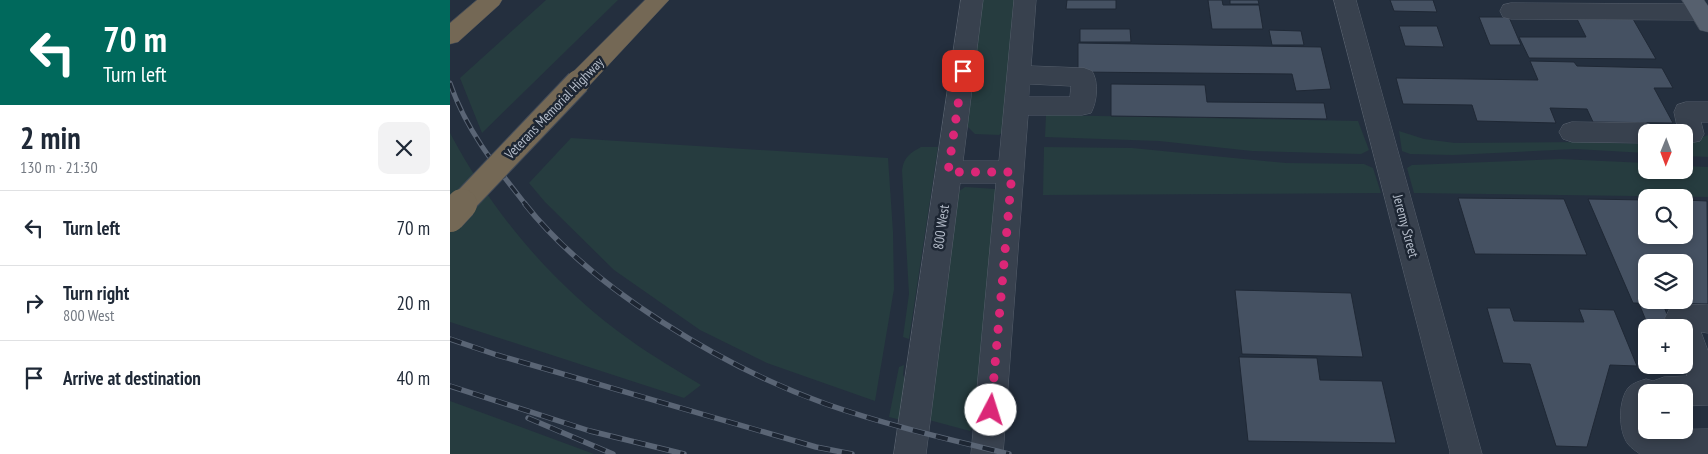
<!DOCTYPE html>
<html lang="en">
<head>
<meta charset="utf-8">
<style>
  :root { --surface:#fff; --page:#f2f2f3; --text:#1f2937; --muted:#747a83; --line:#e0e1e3 }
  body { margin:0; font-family:"PT Sans Narrow",sans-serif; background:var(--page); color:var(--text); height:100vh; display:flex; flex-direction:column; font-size:19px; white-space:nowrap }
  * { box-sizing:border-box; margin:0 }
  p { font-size:16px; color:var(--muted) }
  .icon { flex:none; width:28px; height:28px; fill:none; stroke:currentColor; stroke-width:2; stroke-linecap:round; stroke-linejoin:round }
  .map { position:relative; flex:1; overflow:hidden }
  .sheet { display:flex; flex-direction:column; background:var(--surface); width:450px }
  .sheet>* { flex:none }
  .banner { background:#00695c; color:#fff; overflow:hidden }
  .needle { width:32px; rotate:181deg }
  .fabs { position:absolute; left:1188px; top:124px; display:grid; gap:10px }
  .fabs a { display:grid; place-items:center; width:55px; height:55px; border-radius:10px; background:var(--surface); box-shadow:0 2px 8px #0003; font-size:25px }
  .pin { position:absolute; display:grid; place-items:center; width:42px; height:42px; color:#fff; margin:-21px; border-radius:10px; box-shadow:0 2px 8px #0006 }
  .me { position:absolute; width:55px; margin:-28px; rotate:5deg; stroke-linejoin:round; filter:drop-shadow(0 0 4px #0008) }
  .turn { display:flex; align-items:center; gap:18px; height:105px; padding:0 20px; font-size:22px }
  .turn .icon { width:65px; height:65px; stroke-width:2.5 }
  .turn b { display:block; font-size:35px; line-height:42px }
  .round { display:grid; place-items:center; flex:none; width:52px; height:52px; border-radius:10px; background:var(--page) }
  .headline { display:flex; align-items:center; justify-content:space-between; height:85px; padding:0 20px }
  h1 { font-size:30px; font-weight:600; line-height:38px }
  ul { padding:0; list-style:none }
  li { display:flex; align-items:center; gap:15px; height:75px; padding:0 20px; border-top:1px solid var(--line) }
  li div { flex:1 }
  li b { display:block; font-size:19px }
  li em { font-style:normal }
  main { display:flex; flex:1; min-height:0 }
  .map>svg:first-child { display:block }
  .green { fill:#263c3f }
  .building { fill:#455162; stroke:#1f2835; fill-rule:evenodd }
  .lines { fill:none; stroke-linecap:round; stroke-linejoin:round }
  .minor-casing { stroke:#565f6c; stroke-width:1 }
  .major-casing { stroke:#414a57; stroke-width:1 }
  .highway-casing { stroke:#434c59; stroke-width:1 }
  .minor { fill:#38414e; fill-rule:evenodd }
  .major { fill:#56606e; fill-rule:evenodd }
  .highway { fill:#746855; fill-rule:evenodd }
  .rail-far1-casing { stroke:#5a6575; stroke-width:5 }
  .rail-casing { stroke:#5a6575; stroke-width:5.5 }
  .rail-far1 { stroke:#1d2633; stroke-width:3; stroke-dasharray:10; stroke-linecap:butt }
  .rail { stroke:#1d2633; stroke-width:4; stroke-dasharray:12; stroke-linecap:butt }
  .highway-bridge-far1-casing { stroke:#434c59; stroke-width:26; stroke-linecap:butt }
  .highway-bridge-casing { stroke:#434c59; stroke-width:31; stroke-linecap:butt }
  .highway-bridge-far1 { stroke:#746855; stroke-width:24 }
  .highway-bridge { stroke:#746855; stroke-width:30 }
  .route { stroke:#db2777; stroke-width:9; stroke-dasharray:0 16.2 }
  .labels { text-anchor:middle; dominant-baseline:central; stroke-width:5; stroke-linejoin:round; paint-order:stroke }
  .street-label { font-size:14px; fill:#b4bcc9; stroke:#1d2633 }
</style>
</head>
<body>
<main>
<section class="sheet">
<div class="banner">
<div class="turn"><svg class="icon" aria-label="left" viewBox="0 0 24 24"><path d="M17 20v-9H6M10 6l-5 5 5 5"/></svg><div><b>70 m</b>Turn left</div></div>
</div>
<div class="headline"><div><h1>2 min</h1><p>130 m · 21:30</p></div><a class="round"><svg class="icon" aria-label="close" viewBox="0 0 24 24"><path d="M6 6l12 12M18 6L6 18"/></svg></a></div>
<ul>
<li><svg class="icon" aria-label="left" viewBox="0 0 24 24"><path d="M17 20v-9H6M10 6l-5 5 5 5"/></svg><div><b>Turn left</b></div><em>70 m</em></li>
<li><svg class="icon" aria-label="right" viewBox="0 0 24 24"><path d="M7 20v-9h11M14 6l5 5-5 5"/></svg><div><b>Turn right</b><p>800 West</p></div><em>20 m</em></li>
<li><svg class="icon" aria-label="arrive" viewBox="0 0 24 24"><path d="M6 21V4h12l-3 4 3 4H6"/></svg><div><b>Arrive at destination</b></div><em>40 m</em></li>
</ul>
</section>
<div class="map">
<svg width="1258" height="454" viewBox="0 0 1258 454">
  <rect width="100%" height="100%" fill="#242f3e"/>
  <path class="green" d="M 96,0 L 168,0 L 32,133 L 10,78 Z
    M 532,0 L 569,0 L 557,128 L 549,135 L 525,134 L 517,126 Z
    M 596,115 L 908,121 L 919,150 L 911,154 L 802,151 L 709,141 L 595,137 Z
    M 949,131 L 974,139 L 1005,143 L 1133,142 L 1196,144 L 1196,153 L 1125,149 L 1003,155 L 960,154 L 952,151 Z
    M 0,133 C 43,214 105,287 180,340 C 202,356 227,370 251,385 L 234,398 L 0,322 Z
    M 1258,135 L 1258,157 L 1234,156 L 1234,144 Z
    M 121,138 L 438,158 L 443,232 L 444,289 L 425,401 L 317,363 L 250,330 L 164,270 L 95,202 L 79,183 Z
    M 471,147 L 488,147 L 459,339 L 453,337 L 459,294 L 452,170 C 454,157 460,153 471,147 Z
    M 594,147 L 682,148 L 836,163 L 914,164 L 923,168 L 931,193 L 593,195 Z
    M 1110,159 L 1196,163 L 1196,170 L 1234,170 L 1234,166 L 1258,167 L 1258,197 L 964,193 L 957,168 L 962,165 Z
    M 515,187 L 545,189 L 549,195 L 529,423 L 520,431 L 479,420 L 505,194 Z
    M 454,365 L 453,375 L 459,386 L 455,421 L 439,417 L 449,367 Z
    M 0,401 L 144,454 L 0,454 Z"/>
  <path class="building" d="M 617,0 L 666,0 L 666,9 L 616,9 Z
    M 758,0 L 772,0 L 773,5 L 809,5 L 813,29 L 762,29 Z
    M 780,0 L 808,0 L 809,4 L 780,4 Z
    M 940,0 L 983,0 L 987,12 L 944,11 Z
    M 1029,17 L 1059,17 L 1071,45 L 1040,45 Z
    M 1127,19 L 1183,19 L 1206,59 L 1079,58 L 1069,37 L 1136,37 Z
    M 949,26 L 987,26 L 994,47 L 955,46 Z
    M 630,29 L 680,29 L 681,42 L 630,42 Z
    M 819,30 L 851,31 L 854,45 L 822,45 Z
    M 628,43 L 871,47 L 881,89 L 846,91 L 842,74 L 628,72 Z
    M 1080,61 L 1124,62 L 1127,66 L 1212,68 L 1223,88 L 1204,88 L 1223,123 L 1143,122 L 1137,109 L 1100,108 L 1106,123 L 1027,121 L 1022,105 L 953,104 L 946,78 L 1088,80 Z
    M 661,84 L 755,85 L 757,102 L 874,103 L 877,119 L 661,116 Z
    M 1008,198 L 1114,199 L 1137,255 L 1025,254 Z
    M 1138,199 L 1196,200 L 1196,235 L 1234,235 L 1234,200 L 1257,201 L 1258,304 L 1183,303 ZM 1196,262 L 1234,262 L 1234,300 L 1196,300 Z
    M 785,290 L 901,293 L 913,357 L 792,354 Z
    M 1190,306 L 1214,307 L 1223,328 L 1199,328 Z
    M 1037,308 L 1060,308 L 1064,321 L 1134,322 L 1129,309 L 1164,310 L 1187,366 L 1160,365 L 1137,447 L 1106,446 L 1080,364 L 1053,363 Z
    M 789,357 L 867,358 L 870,380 L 932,381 L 946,443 L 798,441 Z
    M 1215,365 L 1234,365 L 1242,372 L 1217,371 Z"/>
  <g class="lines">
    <g class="minor-casing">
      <path id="minor" d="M 511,0 L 533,0 L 513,161 L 549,161 L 564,0 L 586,0 L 581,66 L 634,68 L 642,71 C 649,82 647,102 641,113 L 632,115 L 578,115 L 553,454 L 521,454 L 546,183 L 510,183 L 476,454 L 444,454 ZM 580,84 L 621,86 L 620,97 L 579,97 Z
        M 884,0 L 906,0 L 1032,454 L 1000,454 L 1000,452 Z
        M 1061,3 L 1250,4 L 1258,6 L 1258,17 L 1250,20 L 1061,19 L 1053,17 L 1050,11 L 1053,5 Z
        M 1236,102 L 1258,102 L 1258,122 L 1251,122 L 1254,134 L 1250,141 L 1234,144 L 1234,132 L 1222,132 L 1227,126 L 1224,112 L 1227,105 Z
        M 1122,122 L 1196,123 L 1205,126 L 1208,132 L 1196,132 L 1196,143 L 1122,142 L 1113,139 L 1109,132 L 1113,125 Z
        M 1230,304 L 1258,305 L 1258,333 L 1251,332 L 1258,351 L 1258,405 L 1234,406 L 1234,392 L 1196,392 L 1196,430 L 1258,429 L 1258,454 L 1190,454 C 1186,451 1181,448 1178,444 C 1168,431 1168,399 1179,387 C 1183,383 1190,381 1196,379 L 1203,381 L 1214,377 L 1237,376 L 1233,365 L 1234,328 L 1219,328 L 1215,318 L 1220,308 Z"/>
    </g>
    <g class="major-casing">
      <path id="major" d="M 1232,0 L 1254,0 L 1258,6 L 1258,32 L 1250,30 Z"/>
    </g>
    <g class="highway-casing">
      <path id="highway" d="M 27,0 L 52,0 L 49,5 L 8,42 L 0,44 L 0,23 Z
        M 195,0 L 219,0 L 137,88 L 128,91 L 119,88 L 116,82 L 119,76 Z"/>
    </g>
    <use href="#minor" class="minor"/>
    <use href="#major" class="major"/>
    <use href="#highway" class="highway"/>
    <g class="rail-far1-casing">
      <path id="rail-far1" d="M 0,83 C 16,130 46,167 76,205"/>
    </g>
    <g class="rail-casing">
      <path id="rail" d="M 75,204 C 142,289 275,368 376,404 C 436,425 497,439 559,454
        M 0,339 L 47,355 L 366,447 L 402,454
        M 0,386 L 140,431 L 234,454
        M 78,418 L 163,454"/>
    </g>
    <use href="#rail-far1" class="rail-far1"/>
    <use href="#rail" class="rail"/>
    <g class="highway-bridge-far1-casing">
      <path id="highway-bridge-far1" d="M 11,205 L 128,82"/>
    </g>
    <g class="highway-bridge-casing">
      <path id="highway-bridge" d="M 0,217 L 12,204"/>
    </g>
    <use href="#highway-bridge-far1" class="highway-bridge-far1"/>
    <use href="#highway-bridge" class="highway-bridge"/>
  </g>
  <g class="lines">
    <path class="route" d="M 513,71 L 498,172 L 562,172 L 541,410"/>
  </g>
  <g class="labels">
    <g class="street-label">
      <text transform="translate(104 108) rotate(-46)">Veterans Memorial Highway</text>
      <text transform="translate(956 226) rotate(75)">Jeremy Street</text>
      <text transform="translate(491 227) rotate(-82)">800 West</text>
    </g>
  </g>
</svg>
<div class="fabs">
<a><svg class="needle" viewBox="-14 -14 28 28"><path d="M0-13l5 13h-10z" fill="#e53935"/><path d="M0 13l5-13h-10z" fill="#747a83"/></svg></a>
<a><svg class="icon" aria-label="search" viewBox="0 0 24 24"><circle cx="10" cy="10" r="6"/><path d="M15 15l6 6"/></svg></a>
<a><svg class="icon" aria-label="layers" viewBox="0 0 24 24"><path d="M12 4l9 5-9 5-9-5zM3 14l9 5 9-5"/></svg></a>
<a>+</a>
<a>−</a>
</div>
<div class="pin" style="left:513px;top:71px;background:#d93025"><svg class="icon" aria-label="arrive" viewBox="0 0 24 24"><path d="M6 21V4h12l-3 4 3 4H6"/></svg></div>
<svg class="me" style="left:541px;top:410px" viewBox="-20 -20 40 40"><circle r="19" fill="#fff"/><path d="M0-13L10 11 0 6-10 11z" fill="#db2777"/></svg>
</div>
</main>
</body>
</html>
